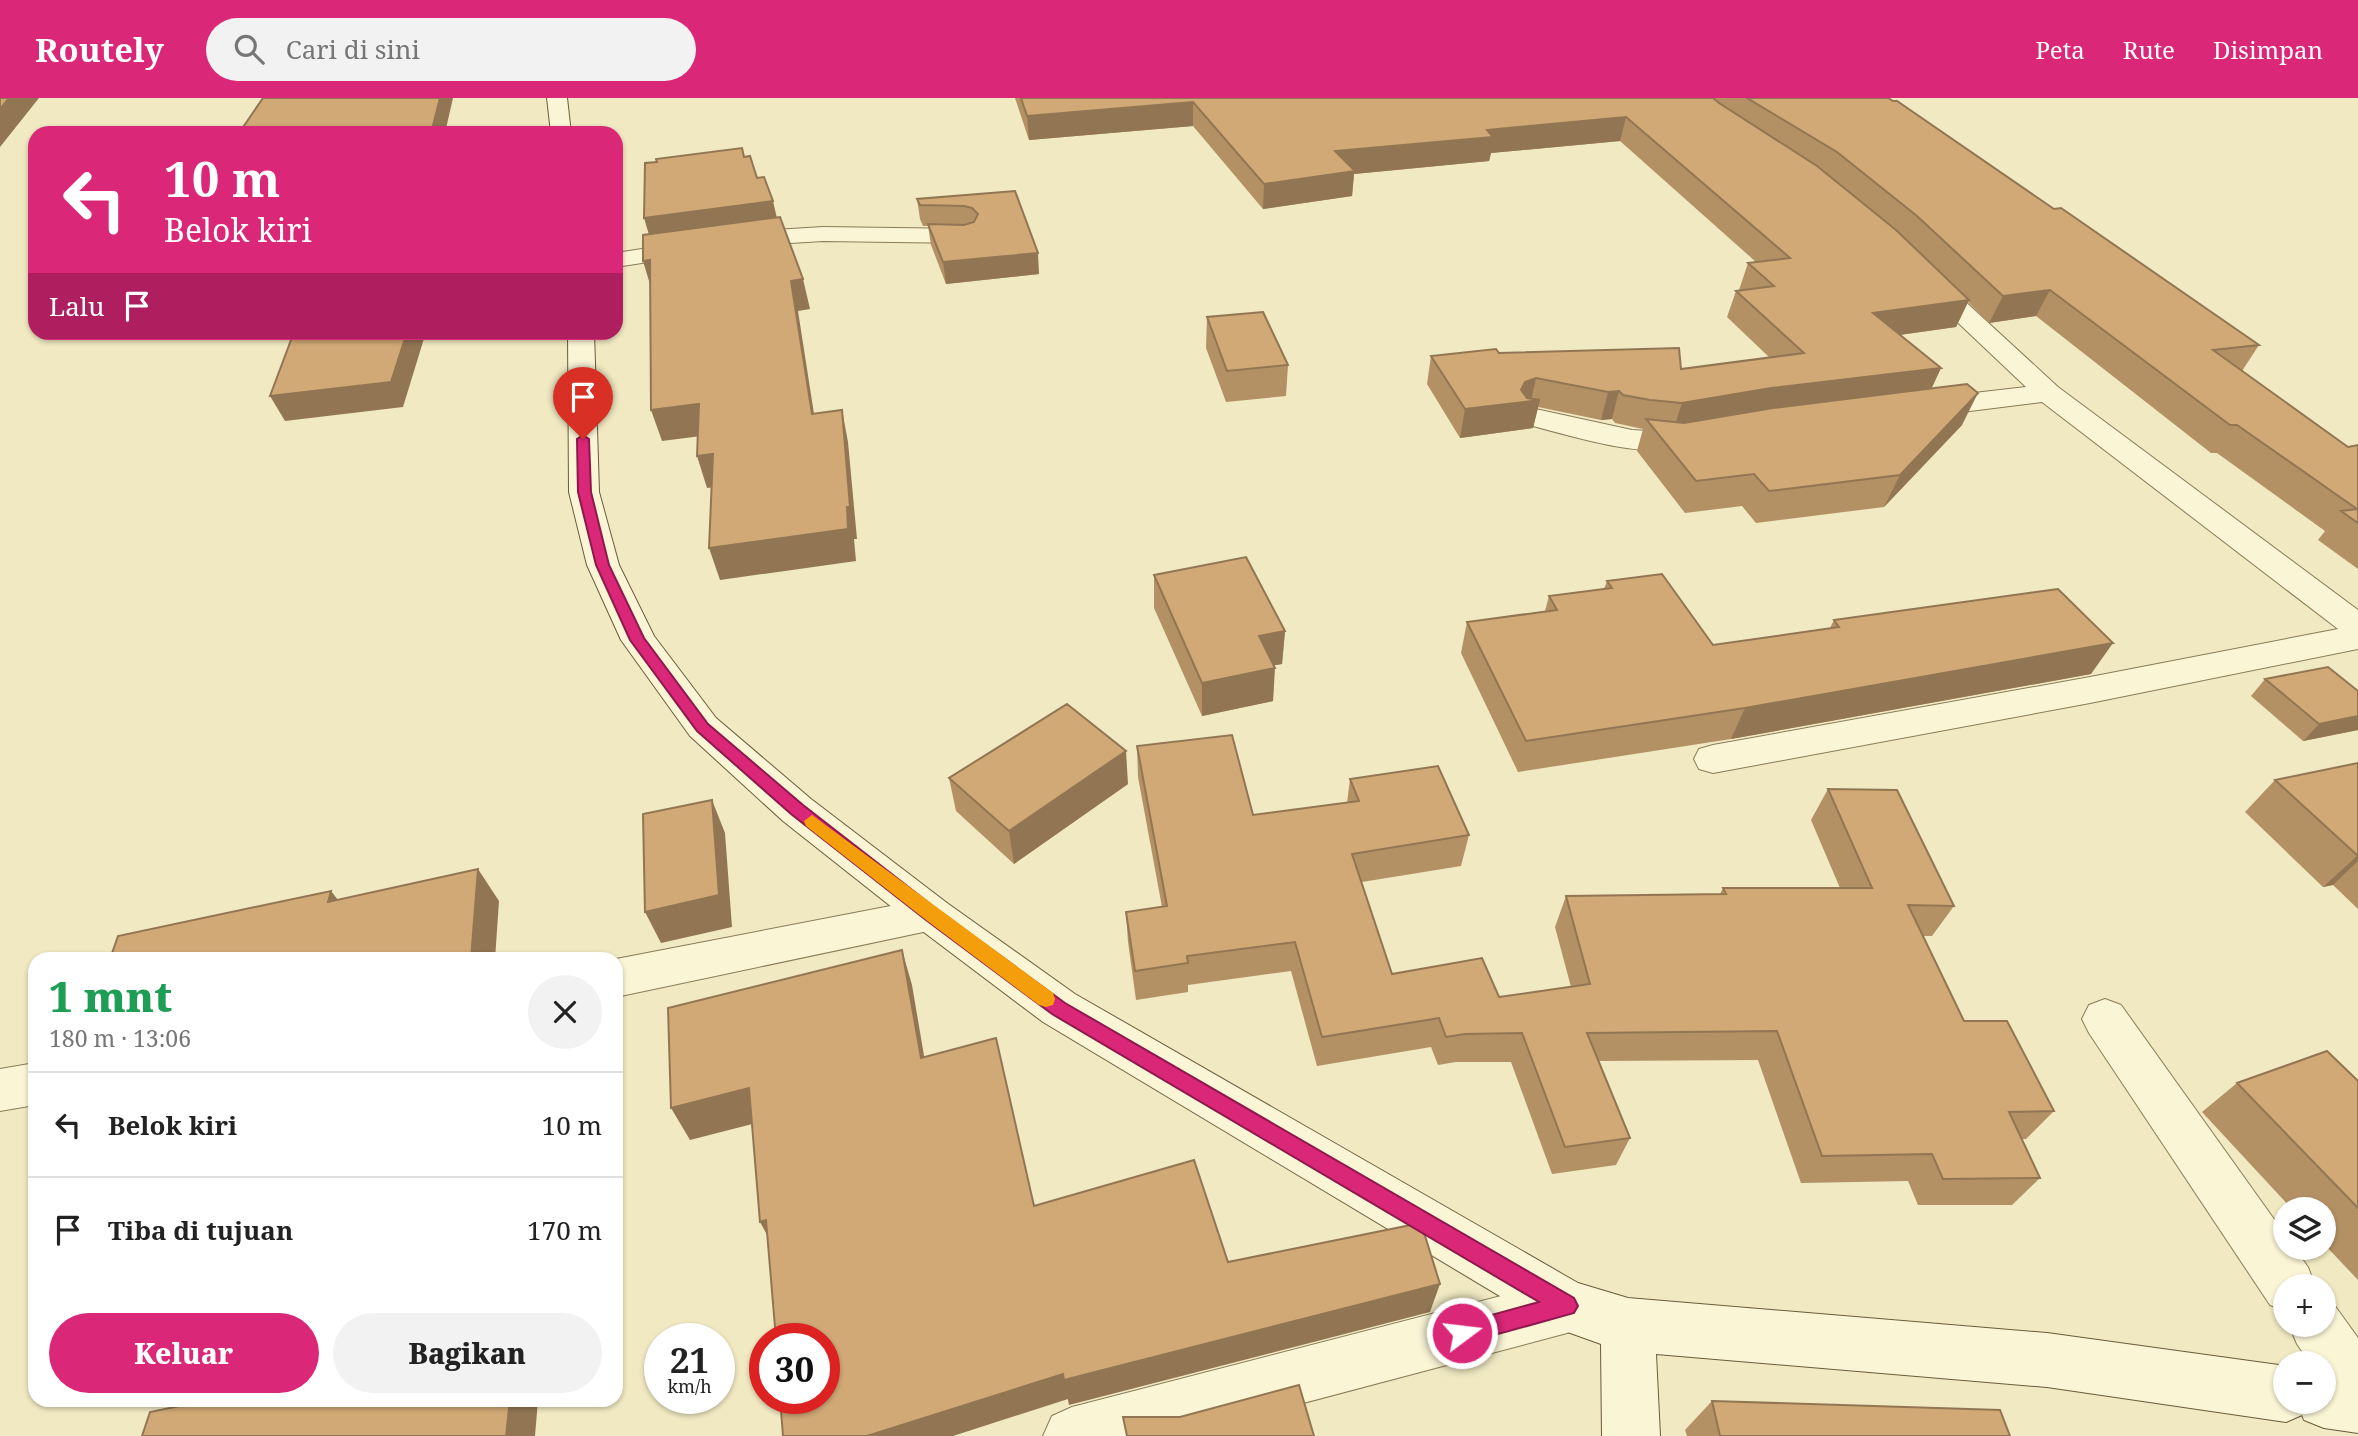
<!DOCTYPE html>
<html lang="id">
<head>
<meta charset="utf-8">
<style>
  :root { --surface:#fff; --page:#f2f2f2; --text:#222; --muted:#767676; --line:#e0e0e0; --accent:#db2777 }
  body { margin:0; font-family:"Noto Serif",serif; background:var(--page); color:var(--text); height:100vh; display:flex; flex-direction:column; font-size:26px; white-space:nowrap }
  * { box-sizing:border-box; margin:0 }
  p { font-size:23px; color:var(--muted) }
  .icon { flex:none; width:38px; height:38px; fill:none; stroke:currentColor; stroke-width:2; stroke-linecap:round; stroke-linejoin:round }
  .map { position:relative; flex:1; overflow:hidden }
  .panel { position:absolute; left:28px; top:854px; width:595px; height:455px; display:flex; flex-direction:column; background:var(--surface); border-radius:21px; box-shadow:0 2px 5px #0004 }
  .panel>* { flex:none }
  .banner { position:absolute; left:28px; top:28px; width:595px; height:214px; border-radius:21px; box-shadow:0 2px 5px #0004; background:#db2777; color:#fff; overflow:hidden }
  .tools { position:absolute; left:2273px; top:1099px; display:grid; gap:14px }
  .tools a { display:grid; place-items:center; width:63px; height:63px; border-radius:50%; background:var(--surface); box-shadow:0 2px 5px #0004; font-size:35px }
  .speed { position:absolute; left:644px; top:1225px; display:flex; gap:14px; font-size:35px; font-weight:700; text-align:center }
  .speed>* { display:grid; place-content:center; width:91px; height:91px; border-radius:50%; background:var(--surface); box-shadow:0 2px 5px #0004; line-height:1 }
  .speed small { font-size:18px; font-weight:400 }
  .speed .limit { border:10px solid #d22; background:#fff; color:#111 }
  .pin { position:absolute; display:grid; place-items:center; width:60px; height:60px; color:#fff; margin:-72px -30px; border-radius:50% 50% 50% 0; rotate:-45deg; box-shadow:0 0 7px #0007 }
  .pin .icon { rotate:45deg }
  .me { position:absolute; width:77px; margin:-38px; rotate:75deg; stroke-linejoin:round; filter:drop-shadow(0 0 5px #0008) }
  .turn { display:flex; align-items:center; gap:24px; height:147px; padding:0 21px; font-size:32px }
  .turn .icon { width:91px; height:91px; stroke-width:2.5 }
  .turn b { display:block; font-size:49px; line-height:60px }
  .then { display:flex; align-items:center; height:66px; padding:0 21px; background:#0003; gap:14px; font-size:26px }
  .round { display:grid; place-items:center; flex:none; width:74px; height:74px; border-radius:37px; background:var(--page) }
  .headline { display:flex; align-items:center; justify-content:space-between; height:119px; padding:0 21px }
  h1 { font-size:42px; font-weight:800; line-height:52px; color:#1e9e55 }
  .cta { display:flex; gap:14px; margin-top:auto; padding:14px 21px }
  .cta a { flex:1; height:80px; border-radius:42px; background:var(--accent); color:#fff; font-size:28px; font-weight:800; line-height:80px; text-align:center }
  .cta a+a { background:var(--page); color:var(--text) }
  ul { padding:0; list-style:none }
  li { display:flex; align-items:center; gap:21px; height:105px; padding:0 21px; border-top:2px solid var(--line) }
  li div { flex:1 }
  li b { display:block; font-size:26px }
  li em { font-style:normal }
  header { display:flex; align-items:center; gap:42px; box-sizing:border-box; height:98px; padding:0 35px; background:var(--accent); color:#fff }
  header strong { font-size:33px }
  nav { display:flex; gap:38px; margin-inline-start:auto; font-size:24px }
  .search { width:490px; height:63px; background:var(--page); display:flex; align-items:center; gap:18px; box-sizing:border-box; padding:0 24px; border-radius:38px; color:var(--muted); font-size:26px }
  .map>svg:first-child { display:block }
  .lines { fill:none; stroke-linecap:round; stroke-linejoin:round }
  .lane-casing { stroke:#8b7b58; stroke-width:2 }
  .street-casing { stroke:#8b7b58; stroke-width:2 }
  .secondary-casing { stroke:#6c5b3b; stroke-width:2 }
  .lane { fill:#faf5d5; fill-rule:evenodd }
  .street { fill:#faf5d5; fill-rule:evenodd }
  .secondary { fill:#faf5d5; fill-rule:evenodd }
  .wall { fill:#b39165 }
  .shaded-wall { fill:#927653 }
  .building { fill:#d0a976; stroke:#927653; stroke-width:2 }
  .route { fill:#db2777; stroke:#8e194d; stroke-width:2 }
  .slow { fill:#f59e0b }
</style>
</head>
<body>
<header>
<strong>Routely</strong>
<div class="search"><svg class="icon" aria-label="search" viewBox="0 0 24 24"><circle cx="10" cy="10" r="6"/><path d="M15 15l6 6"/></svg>Cari di sini</div>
<nav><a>Peta</a><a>Rute</a><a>Disimpan</a></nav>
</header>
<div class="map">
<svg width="2358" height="1338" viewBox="0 0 2358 1338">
  <rect width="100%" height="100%" fill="#f0e9c2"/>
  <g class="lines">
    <g class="lane-casing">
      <path id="lane" d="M 2105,901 L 2121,907 L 2286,1138 L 2286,1150 L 2294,1150 L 2308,1169 L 2315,1188 L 2286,1188 L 2286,1213 L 2270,1207 L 2089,935 L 2082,921 L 2089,907 Z
        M 2324,1203 L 2335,1208 L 2358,1240 L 2358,1316 C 2331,1305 2324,1294 2324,1265 L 2310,1265 L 2297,1246 L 2289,1227 L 2324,1227 Z"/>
    </g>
    <g class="street-casing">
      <path id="street" d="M 823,129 L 966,131 L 974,133 L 978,138 L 974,143 L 966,145 L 823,143 L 758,147 L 616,169 L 616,155 L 758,133 Z
        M 1924,172 L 1933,174 L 2058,289 L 2358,512 L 2358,551 L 2090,605 L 1713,675 L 1699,671 L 1694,661 L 1699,651 L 1713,647 L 2090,579 L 2338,531 L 2042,304 L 1922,319 L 1912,316 L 1908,310 L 1912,304 L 1922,301 L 2026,289 L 1915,184 L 1912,179 L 1915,174 Z
        M 1531,310 L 1632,332 L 1702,336 L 1707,342 L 1702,348 C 1643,363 1578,339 1521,325 L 1517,319 L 1521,313 Z
        M 932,800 L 947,805 L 953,817 L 947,829 L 616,899 L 616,861 Z
        M 35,965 L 35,1007 L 0,1013 L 0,971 Z
        M 1567,1181 L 1586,1189 L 1594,1208 L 1586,1227 L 1567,1235 L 1179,1338 L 1043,1338 L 1052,1318 L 1072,1309 Z"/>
    </g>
    <g class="secondary-casing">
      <path id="secondary" d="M 547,0 L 567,0 L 571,35 L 551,35 Z
        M 568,234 L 594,234 L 599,394 L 619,467 L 654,538 L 716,620 L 811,701 L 947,805 L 1075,896 L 1578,1185 L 1628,1200 L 2047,1235 L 2286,1268 L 2286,1304 L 2324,1304 L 2324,1274 L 2358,1279 L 2358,1335 L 2324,1330 L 2304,1322 L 2302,1317 L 2286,1324 L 2047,1289 L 1656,1256 L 1660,1338 L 1602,1338 L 1601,1246 L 1548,1227 L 1043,924 L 917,829 L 783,723 L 690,638 L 621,542 L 587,467 L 569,394 Z"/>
    </g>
    <use href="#lane" class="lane"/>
    <use href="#street" class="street"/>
    <use href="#secondary" class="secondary"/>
  </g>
  <path class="wall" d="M 1015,0 L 1888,0 L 2259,247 L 2242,273 L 2348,349 L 2358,347 L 2358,471 L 2318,442 L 2325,433 L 2217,355 L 2211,355 L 2036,218 L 1989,225 L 1968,204 L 1956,229 L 1900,237 L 1941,270 L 1931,291 L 1962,327 L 1884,409 L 1756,425 L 1742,408 L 1685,415 L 1637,353 L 1643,331 L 1615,325 L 1612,321 L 1601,322 L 1538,309 L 1533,330 L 1460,340 L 1427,286 L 1431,258 L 1499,255 L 1681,271 L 1769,259 L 1727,219 L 1736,193 L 1739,192 L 1748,165 L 1756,164 L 1620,43 L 1491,55 L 1489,63 L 1354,76 L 1352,98 L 1263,111 L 1193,28 L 1029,42 Z
    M 1015,93 L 1039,176 L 946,186 L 931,147 L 928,128 L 923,128 L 920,121 L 917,101 Z
    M 1207,219 L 1288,267 L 1286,298 L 1226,304 L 1206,250 Z
    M 1154,477 L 1285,533 L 1282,566 L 1274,567 L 1273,603 L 1202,618 L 1154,510 Z
    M 1607,483 L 1713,547 L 1830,530 L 1834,522 L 2091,576 L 1731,641 L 1518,674 L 1461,555 L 1467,524 L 1545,513 L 1549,498 L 1604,491 Z
    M 2265,581 L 2358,593 L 2358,632 L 2303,643 L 2251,598 Z
    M 1137,648 L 1253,717 L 1347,705 L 1350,681 L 1469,737 L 1461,768 L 1362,784 L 1392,876 L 1499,899 L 1571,889 L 1555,829 L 1566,798 L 1720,796 L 1723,790 L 1840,790 L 1811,722 L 1828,691 L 1954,808 L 1932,838 L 1923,838 L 1964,923 L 2054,1013 L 2026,1041 L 2022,1041 L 2040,1080 L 2012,1107 L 1918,1107 L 1908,1083 L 1801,1085 L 1758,962 L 1599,963 L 1630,1040 L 1616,1067 L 1552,1076 L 1511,964 L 1456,964 L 1438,967 L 1431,949 L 1317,968 L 1291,873 L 1188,887 L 1188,894 L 1136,902 L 1128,844 L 1126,814 L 1162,809 L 1138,679 Z
    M 2358,665 L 2358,811 L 2333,787 L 2323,789 L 2245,714 L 2275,682 Z
    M 949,680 L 1128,686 L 1014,766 L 956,713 Z
    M 2358,983 L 2358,1182 L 2324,1146 L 2324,1111 L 2292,1111 L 2202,1014 L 2237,985 Z
    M 1712,1303 L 2010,1338 L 1687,1338 L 1685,1332 Z"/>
  <path class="shaded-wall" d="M 9,0 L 39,0 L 0,49 L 0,11 Z
    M 440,0 L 453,0 L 445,35 L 431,35 Z
    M 1193,4 L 1193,28 L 1029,42 L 1027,18 Z
    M 1626,19 L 1620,43 L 1491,55 L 1489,63 L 1354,76 L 1352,98 L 1263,111 L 1264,86 L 1335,53 L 1487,32 Z
    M 773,103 L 779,129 L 652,147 L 644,120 Z
    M 1038,155 L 1039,176 L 946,186 L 943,164 Z
    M 650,162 L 652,193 L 643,163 Z
    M 803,181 L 810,211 L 798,213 L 819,348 L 812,316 L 791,183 Z
    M 2050,192 L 2036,218 L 1989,225 L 2003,198 Z
    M 1969,202 L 1956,229 L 1862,242 L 1873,215 Z
    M 407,234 L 426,234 L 403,309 L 285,323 L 270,298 Z
    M 1941,270 L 1928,298 L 1673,333 L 1682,305 L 1771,290 Z
    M 1536,280 L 1531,303 L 1540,302 L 1533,330 L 1460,340 L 1465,311 L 1521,292 L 1525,284 Z
    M 1619,293 L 1612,321 L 1601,322 L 1608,294 Z
    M 1978,295 L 1962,327 L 1884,409 L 1900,377 Z
    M 699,306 L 709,337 L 662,343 L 651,312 Z
    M 842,312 L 848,344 L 857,441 L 854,441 L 856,463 L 720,482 L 709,450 Z
    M 713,356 L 723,388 L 707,390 L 697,358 Z
    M 1285,533 L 1282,566 L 1257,570 L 1259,538 Z
    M 2113,545 L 2091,576 L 1731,641 L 1745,610 Z
    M 1275,570 L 1273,603 L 1202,618 L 1202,585 Z
    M 2358,618 L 2358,632 L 2303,643 L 2319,626 Z
    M 1126,653 L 1128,686 L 1014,766 L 1009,733 Z
    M 712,702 L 725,735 L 732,829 L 661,845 L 645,814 Z
    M 2358,757 L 2358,763 L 2333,787 L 2323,789 Z
    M 478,771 L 499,803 L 495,861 L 471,861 Z
    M 331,793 L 356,825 L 328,804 Z
    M 902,852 L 912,887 L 930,993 L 921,960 Z
    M 749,990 L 764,1023 L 690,1042 L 671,1010 Z
    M 766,1122 L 776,1153 L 760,1124 Z
    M 1440,1186 L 1430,1214 L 1069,1307 L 1064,1282 Z
    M 1063,1276 L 1068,1301 L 953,1338 L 867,1338 Z
    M 510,1302 L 538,1302 L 535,1338 L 506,1338 Z"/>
  <path class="building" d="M 0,0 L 9,0 L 0,11 Z
    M 263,0 L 440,0 L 431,35 L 239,35 Z
    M 1021,0 L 1713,0 L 1719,5 L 1817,68 L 1896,132 L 1969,202 L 1873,215 L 1941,270 L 1771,290 L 1682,305 L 1650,302 L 1623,297 L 1619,293 L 1608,294 L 1536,280 L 1525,284 L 1521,292 L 1527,300 L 1540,302 L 1465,311 L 1431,258 L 1496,251 L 1499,255 L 1679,250 L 1681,271 L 1804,255 L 1736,193 L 1774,188 L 1748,165 L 1790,160 L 1626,19 L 1487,32 L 1493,39 L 1335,53 L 1355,73 L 1264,86 L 1193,4 L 1027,18 Z
    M 1747,0 L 1888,0 L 1893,3 L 1897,3 L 2054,111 L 2061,110 L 2259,247 L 2213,252 L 2348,349 L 2358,347 L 2358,425 L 2341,413 L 2357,411 L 2237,327 L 2230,327 L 2050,192 L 2003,198 L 1917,118 L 1837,54 Z
    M 742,50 L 744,59 L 750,58 L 757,80 L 764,79 L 773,103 L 644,120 L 645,65 L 657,64 L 656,61 Z
    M 1015,93 L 1038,155 L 943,164 L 928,126 L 964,127 L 974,124 L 978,116 L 972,110 L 964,108 L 920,107 L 917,101 Z
    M 780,119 L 803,181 L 791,183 L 812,316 L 842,312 L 850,409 L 847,409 L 848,431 L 709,450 L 713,356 L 697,358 L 699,306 L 651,312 L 650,162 L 643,163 L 643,137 Z
    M 1263,214 L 1288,267 L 1227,273 L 1207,219 Z
    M 294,234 L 407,234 L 391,284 L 270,298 Z
    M 1967,286 L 1978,295 L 1900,377 L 1769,393 L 1754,376 L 1696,383 L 1646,321 L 1684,325 L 1773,310 Z
    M 1246,459 L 1285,533 L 1259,538 L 1275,570 L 1202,585 L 1154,477 Z
    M 1662,476 L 1713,547 L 1839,529 L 1834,522 L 2058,491 L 2113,545 L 1745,610 L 1526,643 L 1467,524 L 1557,512 L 1549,498 L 1612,490 L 1607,483 Z
    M 2328,569 L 2358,593 L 2358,618 L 2319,626 L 2265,581 Z
    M 1067,606 L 1126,653 L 1009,733 L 949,680 Z
    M 1232,637 L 1253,717 L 1359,703 L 1350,681 L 1438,668 L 1469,737 L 1352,756 L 1392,876 L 1482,860 L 1499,899 L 1590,886 L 1566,798 L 1726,796 L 1723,790 L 1872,790 L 1828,691 L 1897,692 L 1954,808 L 1908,807 L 1964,923 L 2007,923 L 2054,1013 L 2009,1014 L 2040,1080 L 1943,1081 L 1932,1056 L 1822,1058 L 1777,933 L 1587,935 L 1630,1040 L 1565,1049 L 1522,935 L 1465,936 L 1446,939 L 1439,920 L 1322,939 L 1295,844 L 1187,858 L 1188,865 L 1135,873 L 1126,814 L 1167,808 L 1137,648 Z
    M 2358,665 L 2358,757 L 2357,757 L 2275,682 Z
    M 712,702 L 719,797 L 645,814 L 643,716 Z
    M 478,771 L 471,861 L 110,861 L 118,838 L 331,793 L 328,804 Z
    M 902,852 L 921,960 L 996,940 L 1034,1108 L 1194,1062 L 1228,1164 L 1421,1125 L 1440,1186 L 1064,1282 L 1063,1276 L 867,1338 L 783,1338 L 780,1300 L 824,1300 L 824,1241 L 776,1241 L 766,1122 L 760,1124 L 749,990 L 671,1010 L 668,910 Z
    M 2327,953 L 2358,983 L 2358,1110 L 2237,985 Z
    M 1299,1287 L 1314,1338 L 1127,1338 L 1123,1319 L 1180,1319 Z
    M 209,1302 L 510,1302 L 506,1338 L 142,1338 L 150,1314 Z
    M 1712,1303 L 2000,1312 L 2010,1338 L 1720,1338 Z"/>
  <path class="route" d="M 583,337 L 589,341 L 591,394 L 609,467 L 644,540 L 708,626 L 803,707 L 938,812 L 1065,905 L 1574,1200 L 1578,1208 L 1574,1215 L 1462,1246 L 1455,1243 L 1451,1235 L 1455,1227 L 1539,1204 L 1052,916 L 926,822 L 791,716 L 697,633 L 630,542 L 596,467 L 578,394 L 577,341 Z"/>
  <path class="slow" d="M 812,717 L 1053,895 L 1055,901 L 1053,907 L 1046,909 L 1039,907 L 926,822 L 806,728 L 804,723 Z"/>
</svg>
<div class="tools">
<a><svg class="icon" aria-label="layers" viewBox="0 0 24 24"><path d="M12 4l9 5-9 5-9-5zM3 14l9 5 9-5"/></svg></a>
<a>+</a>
<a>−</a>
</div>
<div class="speed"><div>21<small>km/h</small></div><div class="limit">30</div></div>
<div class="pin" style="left:583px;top:341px;background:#d93025"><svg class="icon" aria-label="arrive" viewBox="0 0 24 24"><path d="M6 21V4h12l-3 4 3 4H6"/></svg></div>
<svg class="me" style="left:1462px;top:1235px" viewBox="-20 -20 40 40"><circle r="17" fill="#db2777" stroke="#fff" stroke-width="3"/><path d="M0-11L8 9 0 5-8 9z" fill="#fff"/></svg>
<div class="banner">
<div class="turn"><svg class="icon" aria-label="left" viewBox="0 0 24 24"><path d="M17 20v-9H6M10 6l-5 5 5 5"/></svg><div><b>10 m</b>Belok kiri</div></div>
<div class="then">Lalu<svg class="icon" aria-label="arrive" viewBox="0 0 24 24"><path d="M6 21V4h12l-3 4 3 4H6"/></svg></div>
</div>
<section class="panel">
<div class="headline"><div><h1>1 mnt</h1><p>180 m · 13:06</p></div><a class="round"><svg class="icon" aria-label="close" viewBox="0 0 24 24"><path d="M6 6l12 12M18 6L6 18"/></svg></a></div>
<ul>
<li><svg class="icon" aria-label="left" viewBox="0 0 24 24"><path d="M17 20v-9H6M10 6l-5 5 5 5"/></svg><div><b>Belok kiri</b></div><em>10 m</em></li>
<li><svg class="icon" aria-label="arrive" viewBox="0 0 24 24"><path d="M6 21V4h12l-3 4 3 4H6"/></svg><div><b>Tiba di tujuan</b></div><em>170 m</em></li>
</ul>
<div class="cta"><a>Keluar</a><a>Bagikan</a></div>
</section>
</div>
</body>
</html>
